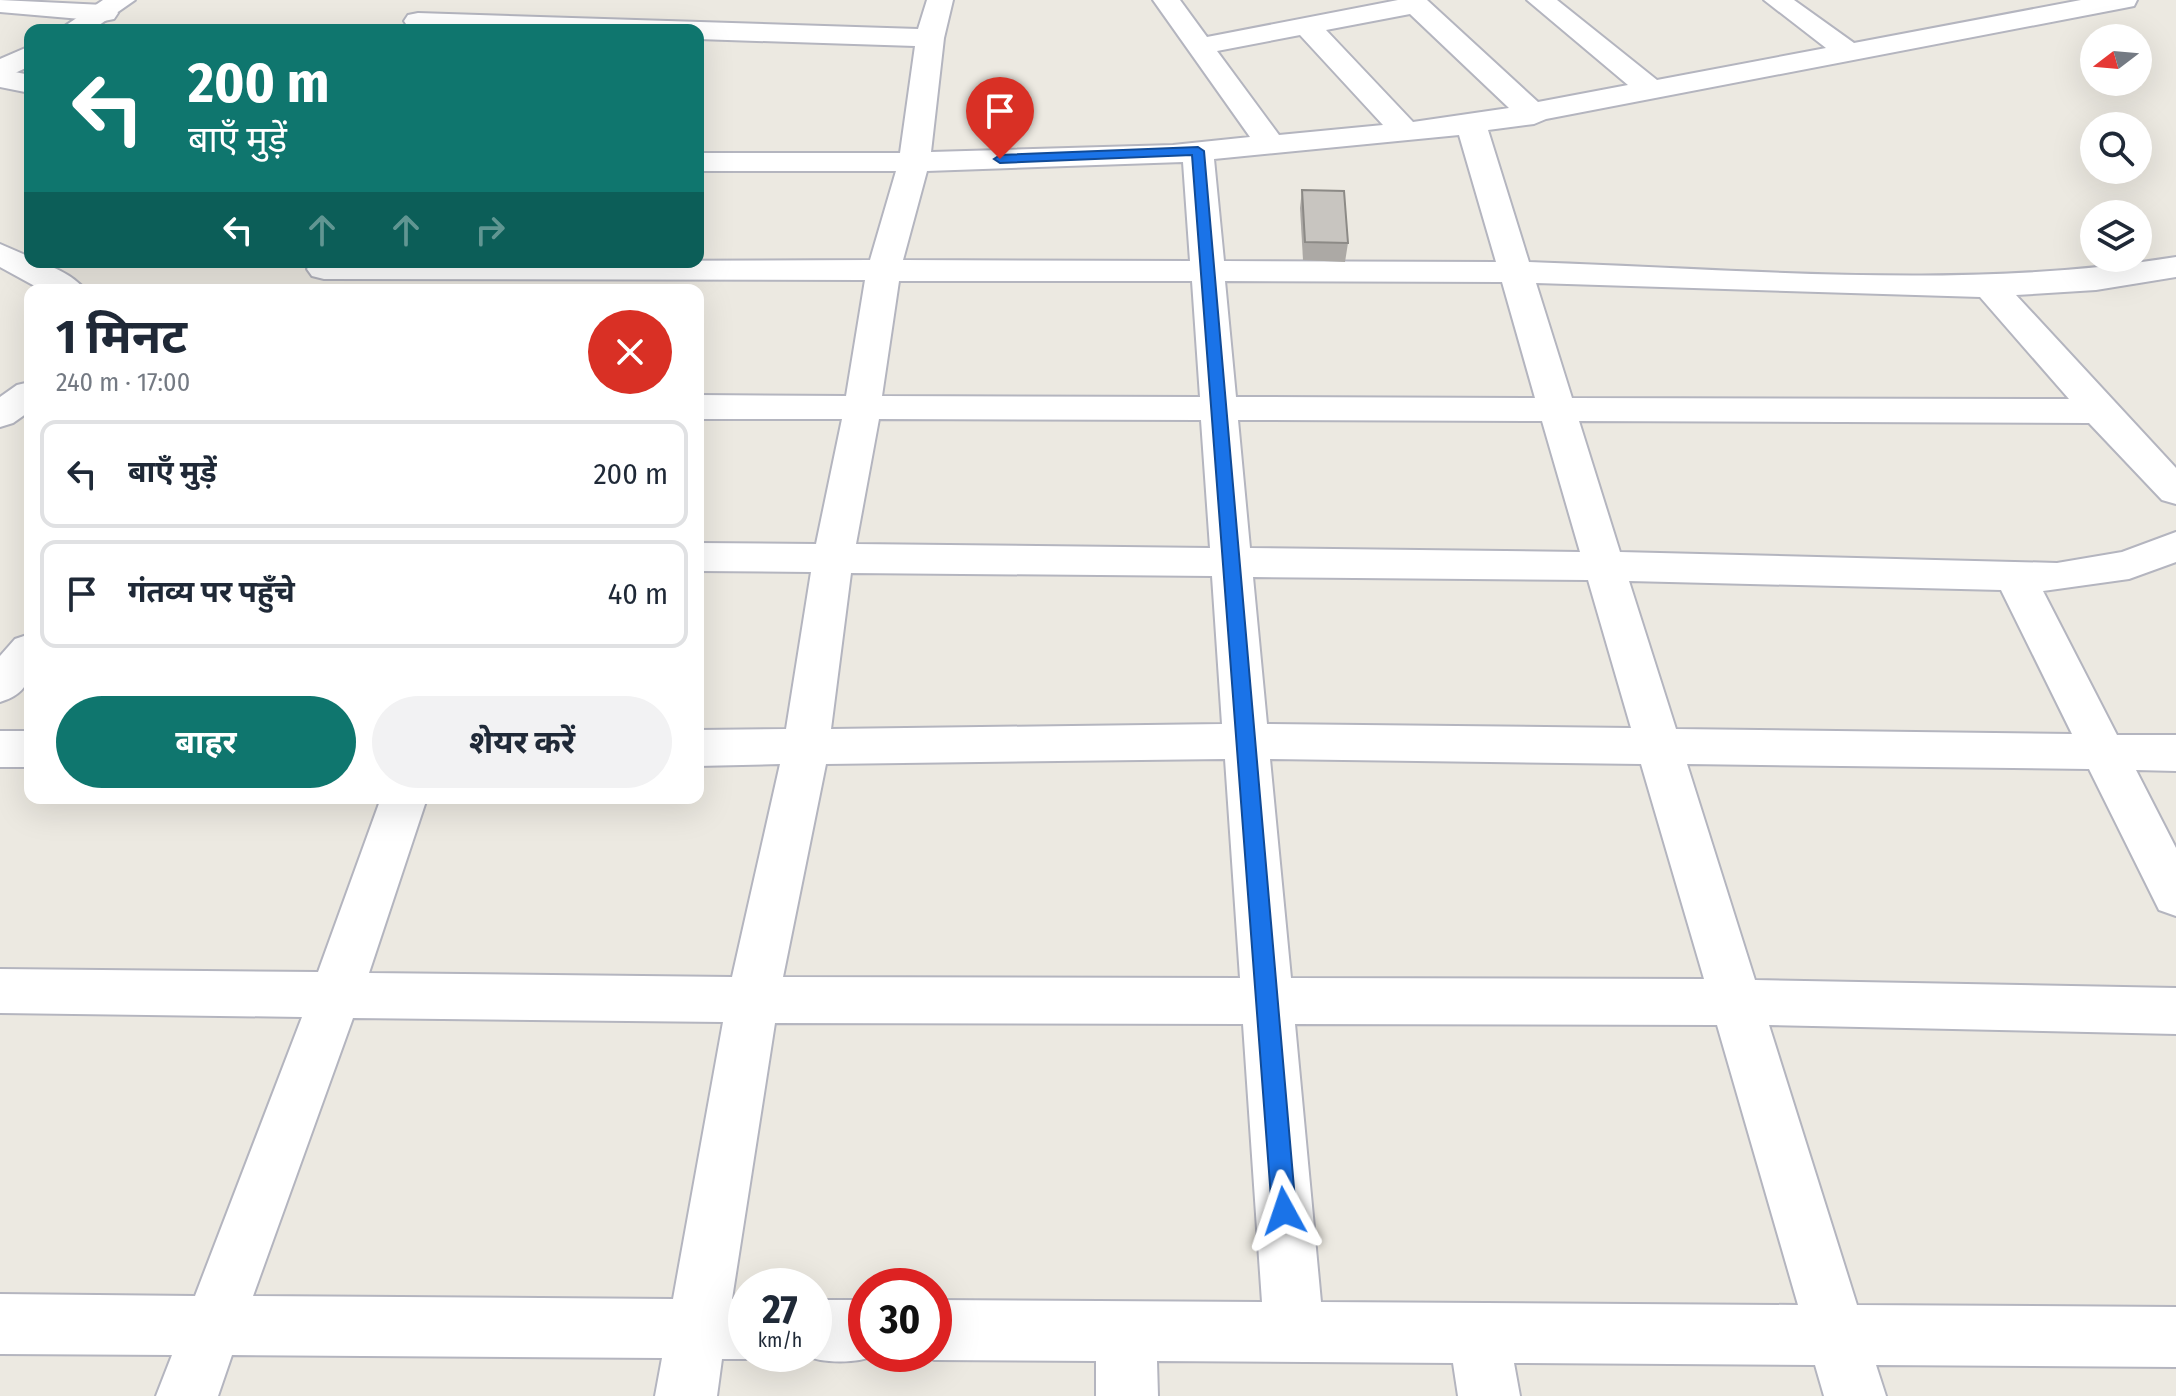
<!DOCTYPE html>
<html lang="hi">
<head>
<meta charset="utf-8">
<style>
  :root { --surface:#fff; --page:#f2f2f3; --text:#1f2937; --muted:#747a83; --line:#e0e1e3; --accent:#0f766e }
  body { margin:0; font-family:"Fira Sans Condensed","Noto Sans Devanagari",sans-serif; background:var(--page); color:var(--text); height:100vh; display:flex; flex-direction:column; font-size:30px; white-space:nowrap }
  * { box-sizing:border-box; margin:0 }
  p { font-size:26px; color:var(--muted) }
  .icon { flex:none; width:44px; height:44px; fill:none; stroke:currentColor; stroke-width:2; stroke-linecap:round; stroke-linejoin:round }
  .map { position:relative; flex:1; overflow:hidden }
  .panel { position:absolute; left:24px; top:284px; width:680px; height:520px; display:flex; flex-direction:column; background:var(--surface); border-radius:16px; box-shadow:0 8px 32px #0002 }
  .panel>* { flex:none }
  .hud { position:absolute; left:24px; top:24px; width:680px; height:244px; border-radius:16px; box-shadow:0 8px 32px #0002; background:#0f766e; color:#fff; overflow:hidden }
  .needle { width:52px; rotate:254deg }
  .tools { position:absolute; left:2080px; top:24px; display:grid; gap:16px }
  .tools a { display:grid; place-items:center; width:72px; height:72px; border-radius:50%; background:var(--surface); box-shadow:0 8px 32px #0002; font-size:40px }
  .speed { position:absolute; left:728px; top:1268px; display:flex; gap:16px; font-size:40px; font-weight:700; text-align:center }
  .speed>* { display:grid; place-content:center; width:104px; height:104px; border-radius:50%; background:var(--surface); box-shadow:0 8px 32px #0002; line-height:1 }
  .speed small { font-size:20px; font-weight:400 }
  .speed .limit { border:12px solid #d22; background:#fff; color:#111 }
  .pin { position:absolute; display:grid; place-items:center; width:68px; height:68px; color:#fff; margin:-82px -34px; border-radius:50% 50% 50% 0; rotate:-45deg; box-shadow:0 0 8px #0007 }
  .pin .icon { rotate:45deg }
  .me { position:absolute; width:88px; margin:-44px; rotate:355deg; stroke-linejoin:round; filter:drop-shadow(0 0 6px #0008) }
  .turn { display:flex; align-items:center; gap:28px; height:168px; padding:0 32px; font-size:36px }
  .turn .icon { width:104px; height:104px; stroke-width:2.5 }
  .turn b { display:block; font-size:56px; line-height:68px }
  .lanes { display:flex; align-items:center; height:76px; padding:0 32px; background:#0003; justify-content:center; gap:40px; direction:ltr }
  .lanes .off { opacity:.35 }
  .round { display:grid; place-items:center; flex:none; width:84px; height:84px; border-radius:42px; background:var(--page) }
  .headline { display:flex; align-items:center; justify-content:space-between; height:136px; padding:0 32px }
  h1 { font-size:48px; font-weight:700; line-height:60px }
  .primary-button { display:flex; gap:16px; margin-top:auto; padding:16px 32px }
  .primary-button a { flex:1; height:92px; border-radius:48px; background:var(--accent); color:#fff; font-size:32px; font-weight:700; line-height:92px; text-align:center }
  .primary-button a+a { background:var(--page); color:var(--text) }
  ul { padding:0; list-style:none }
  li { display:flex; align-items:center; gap:24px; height:108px; margin:0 16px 12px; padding:0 16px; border:4px solid var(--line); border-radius:16px }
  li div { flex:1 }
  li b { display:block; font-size:30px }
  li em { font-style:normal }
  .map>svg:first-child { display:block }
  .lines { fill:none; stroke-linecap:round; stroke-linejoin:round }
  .street-casing { stroke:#b4b5bf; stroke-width:4 }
  .secondary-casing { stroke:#b4b5bf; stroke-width:4 }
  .street { fill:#fff; fill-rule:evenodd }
  .secondary { fill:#fff; fill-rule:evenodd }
  .wall { fill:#aca9a5 }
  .building { fill:#c8c5c0; stroke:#8c8a86; stroke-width:2 }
  .route { fill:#1a73e8; stroke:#114b97; stroke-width:2 }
</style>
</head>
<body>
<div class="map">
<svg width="2176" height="1396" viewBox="0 0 2176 1396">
  <rect width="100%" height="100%" fill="#ece9e1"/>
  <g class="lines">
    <g class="street-casing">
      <path id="street" d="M 0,0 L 104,5 L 114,7 L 118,13 L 114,19 L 104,21 L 0,12 Z
        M 927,0 L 953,0 L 944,38 L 931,152 L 1173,145 L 1250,137 L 1153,0 L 1180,0 L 1207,37 L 1398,0 L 1427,0 L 1538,102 L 1628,85 L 1527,0 L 1557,0 L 1657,80 L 1826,48 L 1764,0 L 1794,0 L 1854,43 L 2081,0 L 2137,0 L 2134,6 L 2124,8 L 1546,119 L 1534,124 L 1488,130 L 1529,262 C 1744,269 1964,291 2176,257 L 2176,277 L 2096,290 L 2016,295 L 2176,468 L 2176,504 L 2162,500 L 2089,423 L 1579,421 L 1620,552 L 2057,563 L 2122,552 L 2176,532 L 2176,562 L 2129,579 L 2043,591 L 2117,735 L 2176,735 L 2176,771 L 2136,770 L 2176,848 L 2176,916 L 2159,910 L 2089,769 L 1687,764 L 1755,980 L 2176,988 L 2176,1034 L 1769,1025 L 1857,1305 L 2176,1307 L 2176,1367 L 1876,1365 L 1886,1396 L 1824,1396 L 1815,1365 L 1514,1363 L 1520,1396 L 1458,1396 L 1453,1363 L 1157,1361 L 1158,1396 L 1096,1396 L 1096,1361 L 934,1360 L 920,1354 L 934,1354 L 934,1300 L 1262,1302 L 1243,1024 L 775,1023 L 732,1299 L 746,1299 L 746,1354 L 757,1354 L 746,1359 L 722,1359 L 717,1396 L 655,1396 L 662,1358 L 232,1355 L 218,1396 L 156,1396 L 172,1355 L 0,1354 L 0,1294 L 195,1296 L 302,1017 L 0,1013 L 0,969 L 318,972 L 381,798 L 427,798 L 369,973 L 732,977 L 780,764 L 698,766 L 698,730 L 786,729 L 811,572 L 698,571 L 698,543 L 816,544 L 842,419 L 698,419 L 698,395 L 846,396 L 865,280 L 324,279 L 312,276 L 307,269 L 312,262 L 870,260 L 896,171 L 698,171 L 698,153 L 900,153 L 915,46 L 698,39 L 698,30 L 418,29 L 408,27 L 404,21 L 408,15 L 418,13 L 918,29 ZM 1410,14 L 1509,108 L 1413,122 L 1326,30 ZM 1300,35 L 1383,125 L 1279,135 L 1217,51 ZM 1459,135 L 1496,262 L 1224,261 L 1214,159 ZM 1183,162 L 1190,261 L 903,260 L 927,171 ZM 899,281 L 1192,281 L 1200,397 L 882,396 ZM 1225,281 L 1502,282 L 1535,398 L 1236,397 ZM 1536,283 L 1980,297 L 2069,399 L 1572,398 ZM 879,419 L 1201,420 L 1210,548 L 856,544 ZM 1238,420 L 1542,421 L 1580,552 L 1250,548 ZM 851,573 L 1212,576 L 1222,724 L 831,729 ZM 1253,577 L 1588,580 L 1631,728 L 1267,724 ZM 1629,581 L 2001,590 L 2072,734 L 1676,729 ZM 1225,759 L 1240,978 L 783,977 L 826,764 ZM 1270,759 L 1641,764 L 1704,979 L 1291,978 ZM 353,1018 L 723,1022 L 673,1299 L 253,1296 ZM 1295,1024 L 1717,1025 L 1798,1305 L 1321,1302 Z
        M 0,69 L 30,75 L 30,93 L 0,87 Z
        M 0,244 L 30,257 L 30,262 C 47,262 75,276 85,290 L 42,290 L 0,267 Z
        M 30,382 L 30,411 L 13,423 L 0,427 L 0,397 L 17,385 Z
        M 30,634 C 30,667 37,691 0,702 L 0,656 L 15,639 Z
        M 0,731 L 30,731 L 30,767 L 0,767 Z
        M 814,1300 L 866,1300 L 866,1354 L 880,1354 C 857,1364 823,1364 800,1354 L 814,1354 Z"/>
    </g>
    <g class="secondary-casing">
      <path id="secondary" d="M 103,0 L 135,0 L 92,30 L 59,30 Z
        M 30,46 L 30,66 L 0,80 L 0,59 Z"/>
    </g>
    <use href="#street" class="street"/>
    <use href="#secondary" class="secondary"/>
  </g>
  <path class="wall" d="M 1302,190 L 1348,243 L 1345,262 L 1303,260 L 1300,208 Z"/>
  <path class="building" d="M 1302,190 L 1344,191 L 1348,243 L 1305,242 Z"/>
  <path class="route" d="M 1198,147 L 1204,151 L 1296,1211 L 1292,1219 L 1284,1222 L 1276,1219 L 1272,1211 L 1192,155 L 1000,163 L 994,159 L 1000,155 Z"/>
</svg>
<div class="tools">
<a><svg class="needle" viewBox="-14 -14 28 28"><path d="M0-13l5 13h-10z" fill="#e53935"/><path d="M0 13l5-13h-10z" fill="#747a83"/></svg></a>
<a><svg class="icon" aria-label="search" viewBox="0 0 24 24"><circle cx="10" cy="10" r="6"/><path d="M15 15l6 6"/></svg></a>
<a><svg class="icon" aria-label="layers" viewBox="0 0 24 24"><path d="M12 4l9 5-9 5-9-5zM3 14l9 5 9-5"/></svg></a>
</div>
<div class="speed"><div>27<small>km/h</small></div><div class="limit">30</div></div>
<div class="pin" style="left:1000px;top:159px;background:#d93025"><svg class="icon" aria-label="arrive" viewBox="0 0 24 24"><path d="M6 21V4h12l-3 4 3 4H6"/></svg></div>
<svg class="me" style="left:1284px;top:1211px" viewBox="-20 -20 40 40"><path d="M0-17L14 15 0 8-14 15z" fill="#1a73e8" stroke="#fff" stroke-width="4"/></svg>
<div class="hud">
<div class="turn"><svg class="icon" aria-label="left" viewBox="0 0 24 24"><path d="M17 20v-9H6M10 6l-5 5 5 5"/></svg><div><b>200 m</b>बाएँ मुड़ें</div></div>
<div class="lanes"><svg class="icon" aria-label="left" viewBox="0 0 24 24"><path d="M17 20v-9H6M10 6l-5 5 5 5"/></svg><svg class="icon off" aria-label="ahead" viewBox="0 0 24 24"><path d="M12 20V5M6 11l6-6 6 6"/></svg><svg class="icon off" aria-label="ahead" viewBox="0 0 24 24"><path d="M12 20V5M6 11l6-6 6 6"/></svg><svg class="icon off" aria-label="right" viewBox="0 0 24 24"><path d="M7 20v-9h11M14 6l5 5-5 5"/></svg></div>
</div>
<section class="panel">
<div class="headline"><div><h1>1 मिनट</h1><p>240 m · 17:00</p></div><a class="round" style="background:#d93025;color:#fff"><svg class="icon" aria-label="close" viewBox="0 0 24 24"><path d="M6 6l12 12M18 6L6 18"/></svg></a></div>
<ul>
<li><svg class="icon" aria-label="left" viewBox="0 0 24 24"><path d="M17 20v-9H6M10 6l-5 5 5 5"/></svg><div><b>बाएँ मुड़ें</b></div><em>200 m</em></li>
<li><svg class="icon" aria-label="arrive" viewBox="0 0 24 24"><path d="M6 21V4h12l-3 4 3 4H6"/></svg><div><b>गंतव्य पर पहुँचे</b></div><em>40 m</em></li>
</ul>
<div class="primary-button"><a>बाहर</a><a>शेयर करें</a></div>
</section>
</div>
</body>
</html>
